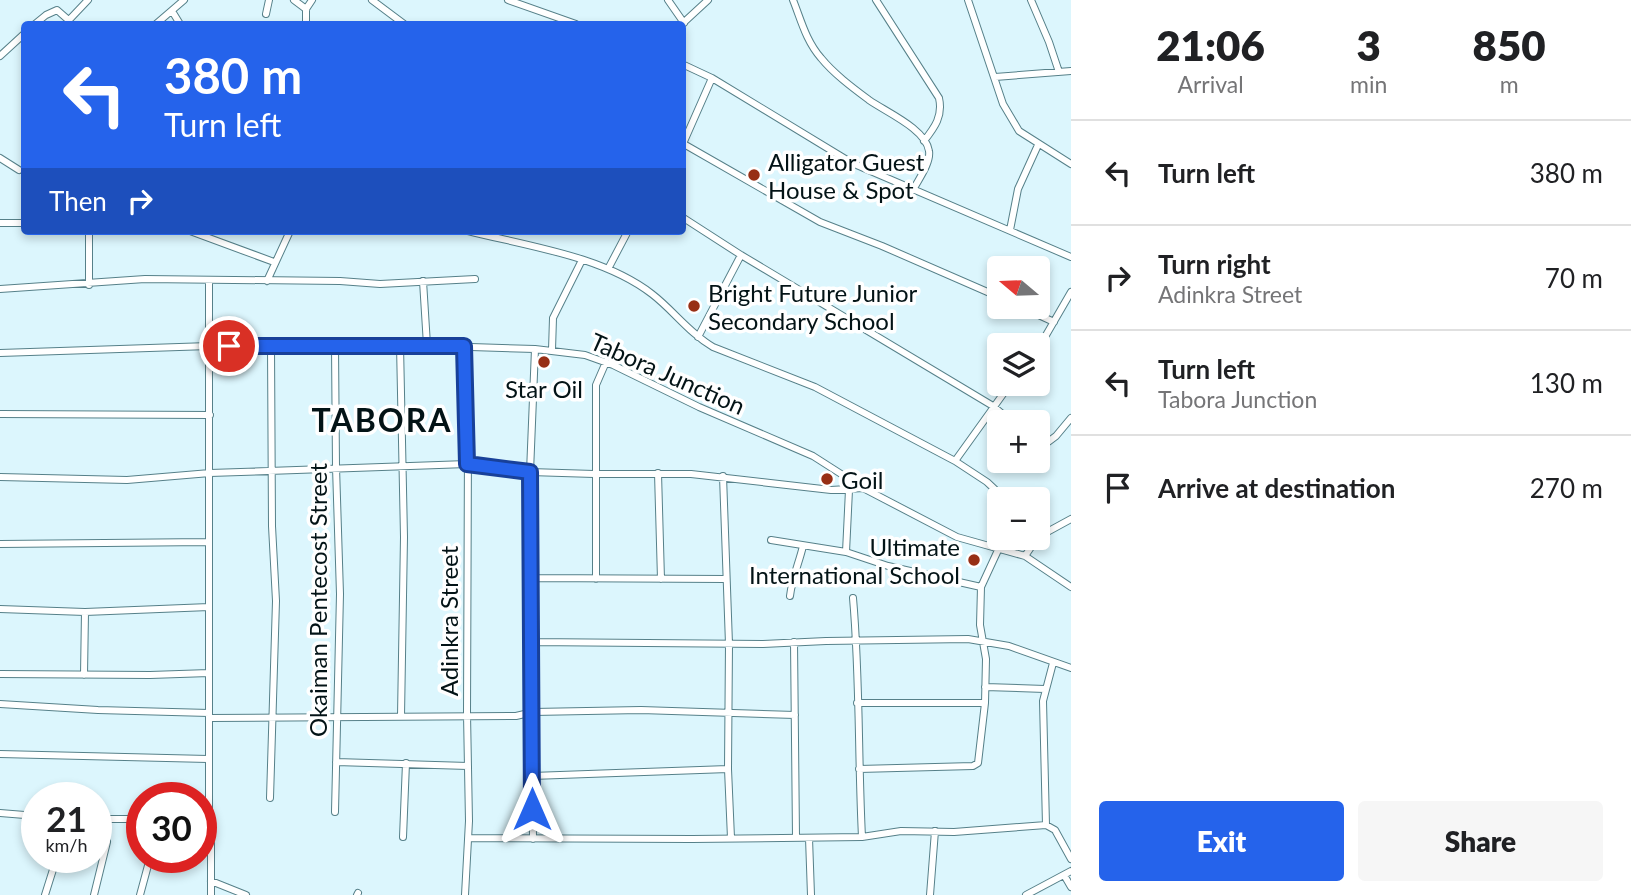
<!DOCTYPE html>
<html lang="en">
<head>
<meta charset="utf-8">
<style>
  :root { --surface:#fff; --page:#f6f6f6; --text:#202124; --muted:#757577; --line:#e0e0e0; --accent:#2563eb }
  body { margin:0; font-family:Lato,sans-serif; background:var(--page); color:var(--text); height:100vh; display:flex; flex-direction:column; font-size:26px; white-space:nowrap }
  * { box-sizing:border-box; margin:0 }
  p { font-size:23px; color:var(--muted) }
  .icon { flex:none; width:38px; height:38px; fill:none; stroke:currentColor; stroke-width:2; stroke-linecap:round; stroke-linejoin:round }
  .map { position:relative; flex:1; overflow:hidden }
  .sheet { display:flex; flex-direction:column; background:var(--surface); width:560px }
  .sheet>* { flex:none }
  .top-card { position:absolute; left:21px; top:21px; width:665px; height:214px; border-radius:7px; box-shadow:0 4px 10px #0003; background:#2563eb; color:#fff; overflow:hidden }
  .needle { width:46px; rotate:289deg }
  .tools { position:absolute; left:987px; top:256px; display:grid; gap:14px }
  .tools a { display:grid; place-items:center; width:63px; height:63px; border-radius:7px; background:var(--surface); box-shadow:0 4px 10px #0003; font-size:35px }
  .speed { position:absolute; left:21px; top:782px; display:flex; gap:14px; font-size:35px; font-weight:700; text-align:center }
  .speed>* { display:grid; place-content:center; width:91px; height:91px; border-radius:50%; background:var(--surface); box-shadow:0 4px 10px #0003; line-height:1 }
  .speed small { font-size:18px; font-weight:400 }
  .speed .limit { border:10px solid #d22; background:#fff; color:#111 }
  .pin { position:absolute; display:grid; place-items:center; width:60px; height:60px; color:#fff; margin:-30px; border:4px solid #fff; border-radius:50%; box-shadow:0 2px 7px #0007 }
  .me { position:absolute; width:77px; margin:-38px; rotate:0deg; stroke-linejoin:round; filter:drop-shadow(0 0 5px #0008) }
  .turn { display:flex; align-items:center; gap:24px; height:147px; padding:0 28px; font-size:32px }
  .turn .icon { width:91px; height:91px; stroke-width:2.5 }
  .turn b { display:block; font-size:49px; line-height:60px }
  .then { display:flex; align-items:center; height:66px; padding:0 28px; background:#0003; gap:14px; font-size:26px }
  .eta { display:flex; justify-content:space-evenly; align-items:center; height:119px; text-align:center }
  .eta b { font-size:42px; font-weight:800; line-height:49px }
  .cta { display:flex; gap:14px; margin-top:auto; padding:14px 28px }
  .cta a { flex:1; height:80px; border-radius:7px; background:var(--accent); color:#fff; font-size:28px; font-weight:800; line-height:80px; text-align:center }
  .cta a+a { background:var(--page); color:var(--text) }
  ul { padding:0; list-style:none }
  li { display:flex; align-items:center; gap:21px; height:105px; padding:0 28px; border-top:2px solid var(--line) }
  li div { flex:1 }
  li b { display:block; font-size:26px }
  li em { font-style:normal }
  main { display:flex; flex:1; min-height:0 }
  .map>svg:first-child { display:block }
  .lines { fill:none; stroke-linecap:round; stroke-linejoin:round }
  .minor-casing { stroke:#568089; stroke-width:8 }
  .minor { stroke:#fff; stroke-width:6 }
  .route-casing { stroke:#184099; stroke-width:18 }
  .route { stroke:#2563eb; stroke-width:12 }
  .poi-dot { fill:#972f15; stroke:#fff; stroke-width:2.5 }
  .labels { text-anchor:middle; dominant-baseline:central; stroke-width:7; stroke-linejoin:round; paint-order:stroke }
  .poi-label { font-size:24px; fill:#031316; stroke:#fff; text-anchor:start }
  .street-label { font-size:24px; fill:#031316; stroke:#fff }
  .district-label { font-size:32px; font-weight:bold; letter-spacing:2px; fill:#031316; stroke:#fff }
</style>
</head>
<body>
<main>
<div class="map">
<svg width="1071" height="895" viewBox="0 0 1071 895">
  <rect width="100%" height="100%" fill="#dcf6fd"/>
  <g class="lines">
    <g class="minor-casing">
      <path id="minor" d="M 294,0 L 306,9
        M 372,0 L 404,24
        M 508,0 L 576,24
        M 668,0 L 684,23
        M 793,0 C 801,20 806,41 821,58 C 834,74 853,88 869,100 C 886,112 926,129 929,151 C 931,163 918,180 913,190
        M 876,0 L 939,98 C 943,116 935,127 924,141
        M 968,0 L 1003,104 L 1019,131 L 1071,164
        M 1031,0 L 1049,42 L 1059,72
        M 172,11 L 180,24
        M 266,14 L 269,0
        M 69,20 L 88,0
        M 35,24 L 46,15 L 57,10 L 73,24
        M 156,24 L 184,0
        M 306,24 L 306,9 L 312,0
        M 682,24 L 708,0
        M 0,56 L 24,34
        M 682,64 L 712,78 L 852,163 L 1071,257
        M 995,77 L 1071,71
        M 682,143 L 820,222 L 882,246 L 999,297
        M 682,146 L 712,78
        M 0,158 L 19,170
        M 682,217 L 741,255 L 993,406 L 1012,422
        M 0,223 L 24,223
        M 1010,230 L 1018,189 L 1038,145
        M 89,231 L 89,285
        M 190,231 L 274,262
        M 468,231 C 527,246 603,256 652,294 C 673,310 689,333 713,347 L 815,387 L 955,461
        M 608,269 L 628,231
        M 267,281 L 290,231
        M 423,281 L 427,345
        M 0,289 L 145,279 L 340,281 L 380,284 L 475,279
        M 1019,306 L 1054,322
        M 698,337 L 741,255
        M 400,345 L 404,537 L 401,716
        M 464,346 L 468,444 L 467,714 L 469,821 L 465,895
        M 1038,349 L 1071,292
        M 552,350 L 553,318 L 582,260
        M 0,353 L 209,346 L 408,345 L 535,349 L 585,355 L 613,365 L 699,407 L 813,456 L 863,488 L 957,537 L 1025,556 L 1071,587
        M 0,414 L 210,415
        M 1038,440 L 1048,442 L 1056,436 L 1071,418
        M 658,473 L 661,579
        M 723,476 L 729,644 L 728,769 L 731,838
        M 0,477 L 127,480 L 210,473 L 467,464 L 530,472 L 594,474 L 691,474 L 831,490 L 863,488
        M 1005,499 L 987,482 L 955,461 L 1011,383
        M 1038,537 L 1071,519
        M 771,540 L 846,552 L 888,566 L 981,587
        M 0,544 L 208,542
        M 846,552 L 849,490
        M 1025,556 L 1038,537
        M 530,578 L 726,579
        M 596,579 L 596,385 L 606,362
        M 790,596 C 792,578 799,563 803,546
        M 853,598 C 860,677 858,757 862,837
        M 0,609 L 85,612 L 209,607
        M 531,642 L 763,644 L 826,641 L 968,639 L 1009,646 L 1071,668
        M 794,642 L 796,837
        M 0,674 L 150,675 L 209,673
        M 84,675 L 85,612
        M 985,687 L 1045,689
        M 857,703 L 985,703
        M 0,704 L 98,710 L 209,713
        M 209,718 L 516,716 L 533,712 L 641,710 L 795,715
        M 0,754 L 208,759
        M 336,762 L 468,766
        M 859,769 L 973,766 L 978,763 L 985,703 L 986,659 L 980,625 L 981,587 L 999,548
        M 532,776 L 728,769
        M 270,798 L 276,601 L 272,526 L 271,346
        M 335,812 L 340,594 L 336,467 L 335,346
        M 0,813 L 37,816
        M 96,819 L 142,819
        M 201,821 L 209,817 L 209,281
        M 1046,825 L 1043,701 L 1053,663
        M 201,836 L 211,843 L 211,895
        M 403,837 L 406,763
        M 469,838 L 692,839 L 862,837 L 901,831 L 954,832 L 1046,825 L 1055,830 L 1071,859
        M 809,838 L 811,895
        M 533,839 L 530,472 L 535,349
        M 1064,875 L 1071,887
        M 211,881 L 246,895
        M 45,895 L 56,860
        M 94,895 L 107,842
        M 140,895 L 150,858
        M 357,895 L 358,893
        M 930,895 L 935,831
        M 1026,895 L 1071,871"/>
    </g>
    <use href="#minor" class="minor"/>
  </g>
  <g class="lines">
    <g class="route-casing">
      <path id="route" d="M 229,346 L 464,346 L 467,464 L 530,472 L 532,809"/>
    </g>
    <use href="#route" class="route"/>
  </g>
  <g class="poi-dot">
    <circle cx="754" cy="175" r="7"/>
    <circle cx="694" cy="306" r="7"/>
    <circle cx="544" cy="362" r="7"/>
    <circle cx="827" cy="479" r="7"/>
    <circle cx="974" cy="560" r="7"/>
  </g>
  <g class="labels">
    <g class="poi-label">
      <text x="768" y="161">Alligator Guest<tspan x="768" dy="28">House &amp; Spot</tspan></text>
      <text x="708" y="292">Bright Future Junior<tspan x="708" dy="28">Secondary School</tspan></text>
      <text x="544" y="388" text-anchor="middle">Star Oil</text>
      <text x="841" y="479">Goil</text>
      <text x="960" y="546" text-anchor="end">Ultimate<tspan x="960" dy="28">International School</tspan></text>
    </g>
    <g class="street-label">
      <text transform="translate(668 373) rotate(24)">Tabora Junction</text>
      <text transform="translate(317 600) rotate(-90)">Okaiman Pentecost Street</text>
      <text transform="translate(448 621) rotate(-90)">Adinkra Street</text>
    </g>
    <g class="district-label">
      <text x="382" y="419">TABORA</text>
    </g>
  </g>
</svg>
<div class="tools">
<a><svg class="needle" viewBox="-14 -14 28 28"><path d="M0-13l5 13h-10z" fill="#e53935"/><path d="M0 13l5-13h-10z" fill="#757577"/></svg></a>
<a><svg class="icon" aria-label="layers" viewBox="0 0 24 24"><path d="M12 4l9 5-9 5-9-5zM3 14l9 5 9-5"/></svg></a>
<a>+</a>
<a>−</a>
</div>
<div class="speed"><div>21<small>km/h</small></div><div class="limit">30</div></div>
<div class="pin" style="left:229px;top:346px;background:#d93025"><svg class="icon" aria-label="arrive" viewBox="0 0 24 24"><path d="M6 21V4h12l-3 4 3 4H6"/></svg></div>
<svg class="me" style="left:532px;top:809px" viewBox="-20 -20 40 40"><path d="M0-17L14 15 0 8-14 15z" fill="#2563eb" stroke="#fff" stroke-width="4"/></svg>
<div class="top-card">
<div class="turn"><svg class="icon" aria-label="left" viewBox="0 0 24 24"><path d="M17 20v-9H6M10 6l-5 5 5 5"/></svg><div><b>380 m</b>Turn left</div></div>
<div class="then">Then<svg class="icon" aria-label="right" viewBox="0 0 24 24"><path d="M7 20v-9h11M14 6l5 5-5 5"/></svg></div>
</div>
</div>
<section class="sheet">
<div class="eta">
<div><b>21:06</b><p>Arrival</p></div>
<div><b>3</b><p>min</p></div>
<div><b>850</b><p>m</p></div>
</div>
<ul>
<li><svg class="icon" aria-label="left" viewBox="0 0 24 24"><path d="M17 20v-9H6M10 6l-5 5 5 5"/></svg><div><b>Turn left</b></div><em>380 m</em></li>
<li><svg class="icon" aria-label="right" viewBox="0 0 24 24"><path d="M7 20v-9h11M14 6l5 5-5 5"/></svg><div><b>Turn right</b><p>Adinkra Street</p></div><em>70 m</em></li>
<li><svg class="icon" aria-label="left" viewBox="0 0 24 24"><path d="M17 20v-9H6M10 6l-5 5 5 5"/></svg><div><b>Turn left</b><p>Tabora Junction</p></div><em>130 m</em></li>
<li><svg class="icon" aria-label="arrive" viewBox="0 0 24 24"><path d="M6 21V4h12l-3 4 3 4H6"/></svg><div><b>Arrive at destination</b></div><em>270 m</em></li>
</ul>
<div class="cta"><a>Exit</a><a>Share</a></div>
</section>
</main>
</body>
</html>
